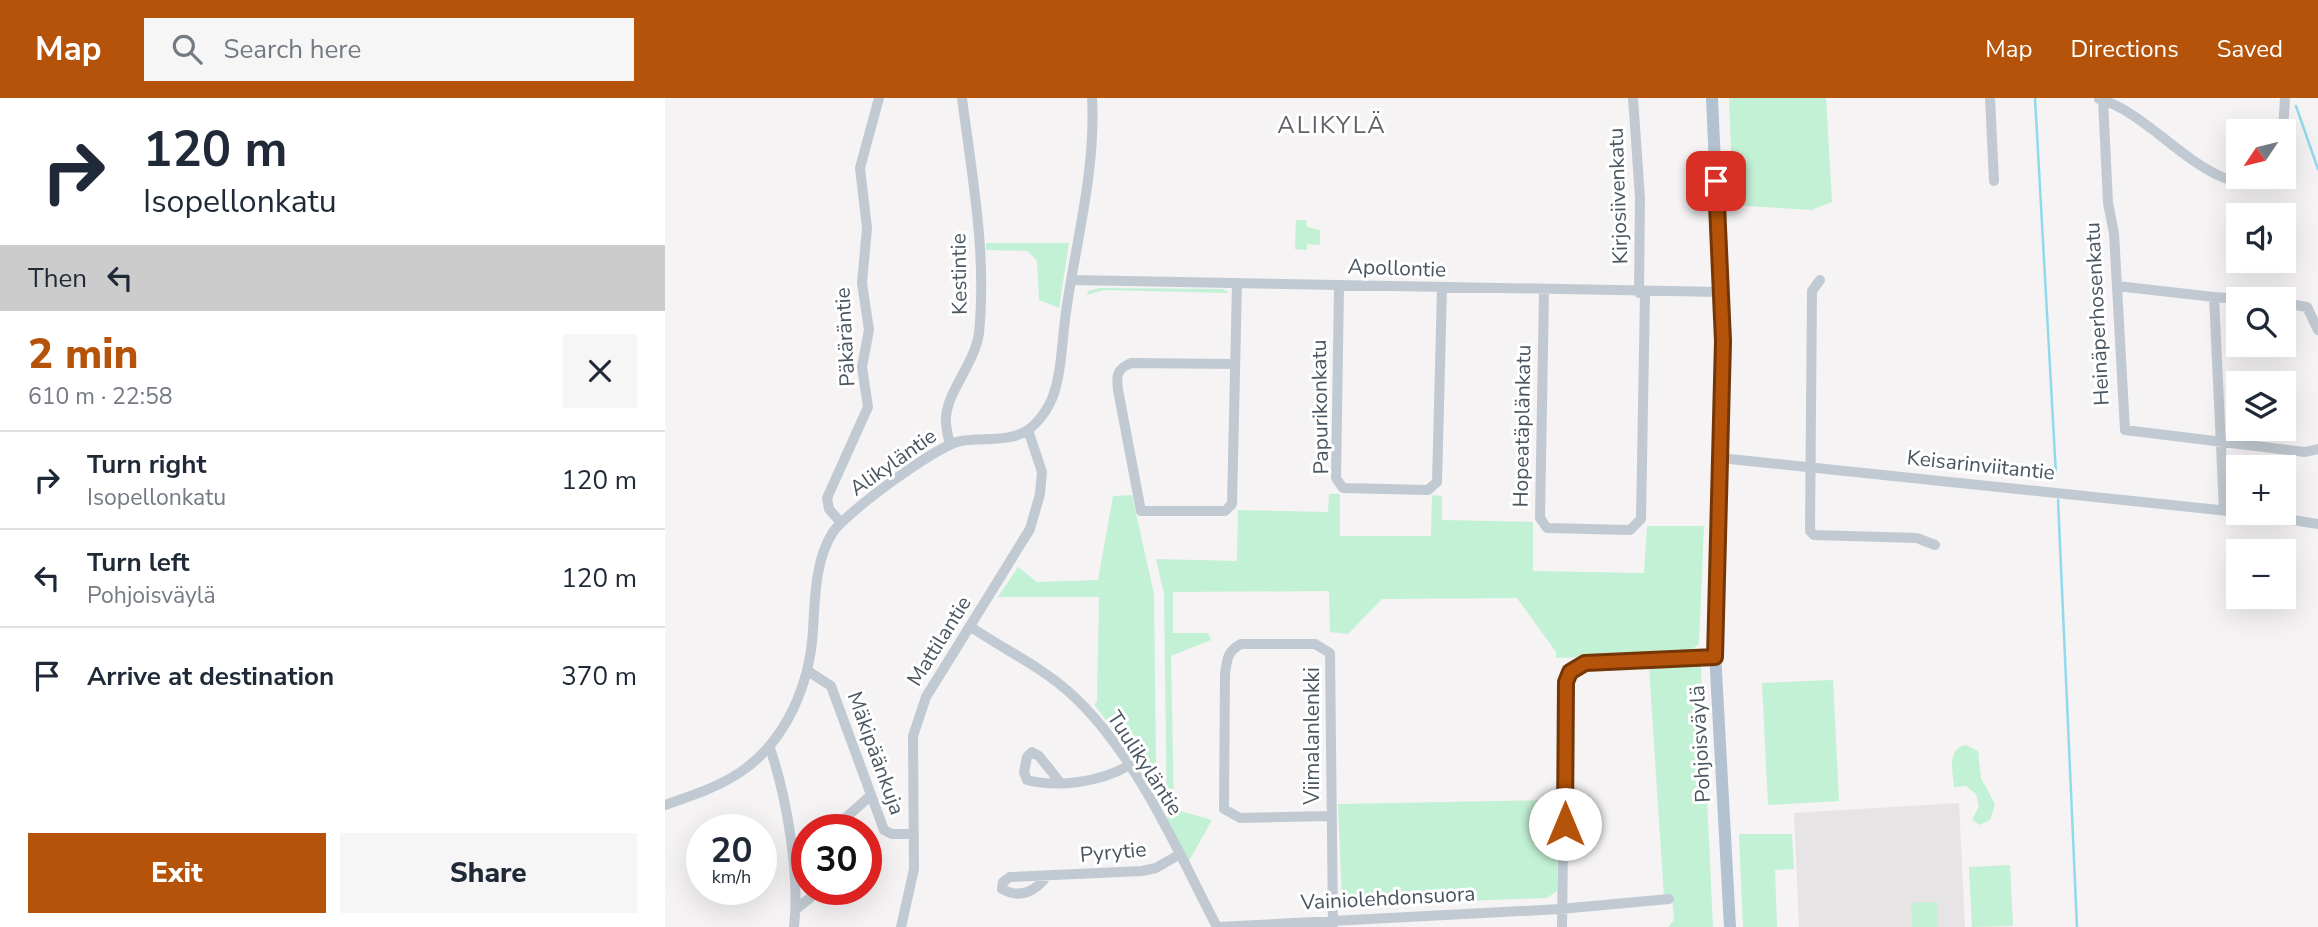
<!DOCTYPE html>
<html lang="en">
<head>
<meta charset="utf-8">
<style>
  :root { --surface:#fff; --page:#f6f6f7; --text:#1f2937; --muted:#747a83; --line:#e0e1e3; --accent:#b45309 }
  body { margin:0; font-family:"Nunito Sans",sans-serif; background:var(--page); color:var(--text); height:100vh; display:flex; flex-direction:column; font-size:26px; white-space:nowrap }
  * { box-sizing:border-box; margin:0 }
  p { font-size:23px; color:var(--muted) }
  .icon { flex:none; width:38px; height:38px; fill:none; stroke:currentColor; stroke-width:2; stroke-linecap:round; stroke-linejoin:round }
  .map { position:relative; flex:1; overflow:hidden }
  .side { display:flex; flex-direction:column; background:var(--surface); width:665px }
  .side>* { flex:none }
  .hud { background:#fff; color:var(--text); overflow:hidden }
  .needle { width:46px; rotate:235deg }
  .controls { position:absolute; left:1561px; top:21px; display:grid; gap:14px }
  .controls a { display:grid; place-items:center; width:70px; height:70px; border-radius:0px; background:var(--surface); box-shadow:0 7px 28px #0002; font-size:35px }
  .speed { position:absolute; left:21px; top:716px; display:flex; gap:14px; font-size:35px; font-weight:700; text-align:center }
  .speed>* { display:grid; place-content:center; width:91px; height:91px; border-radius:50%; background:var(--surface); box-shadow:0 7px 28px #0002; line-height:1 }
  .speed small { font-size:18px; font-weight:400 }
  .speed .limit { border:10px solid #d22; background:#fff; color:#111 }
  .pin { position:absolute; display:grid; place-items:center; width:60px; height:60px; color:#fff; margin:-30px; border-radius:14px; box-shadow:0 4px 10px #0006 }
  .me { position:absolute; width:77px; margin:-38px; rotate:0deg; stroke-linejoin:round; filter:drop-shadow(0 0 5px #0008) }
  .turn { display:flex; align-items:center; gap:24px; height:147px; padding:0 28px; font-size:32px }
  .turn .icon { width:91px; height:91px; stroke-width:2.5 }
  .turn b { display:block; font-size:49px; line-height:60px }
  .then { display:flex; align-items:center; height:66px; padding:0 28px; background:#0003; gap:14px; font-size:26px }
  .round { display:grid; place-items:center; flex:none; width:74px; height:74px; border-radius:0px; background:var(--page) }
  .head { display:flex; align-items:center; justify-content:space-between; height:119px; padding:0 28px }
  h1 { font-size:42px; font-weight:800; line-height:52px; color:var(--accent) }
  .primary-button { display:flex; gap:14px; margin-top:auto; padding:14px 28px }
  .primary-button a { flex:1; height:80px; border-radius:0px; background:var(--accent); color:#fff; font-size:28px; font-weight:800; line-height:80px; text-align:center }
  .primary-button a+a { background:var(--page); color:var(--text) }
  ul { padding:0; list-style:none }
  li { display:flex; align-items:center; gap:21px; height:98px; padding:0 28px; border-top:2px solid var(--line) }
  li div { flex:1 }
  li b { display:block; font-size:26px }
  li em { font-style:normal }
  header { display:flex; align-items:center; gap:42px; box-sizing:border-box; height:98px; padding:0 35px; background:var(--accent); color:#fff }
  header strong { font-size:33px }
  nav { display:flex; gap:38px; margin-inline-start:auto; font-size:24px }
  .search { width:490px; height:63px; background:var(--page); display:flex; align-items:center; gap:18px; box-sizing:border-box; padding:0 24px; border-radius:0px; color:var(--muted); font-size:26px }
  main { display:flex; flex:1; min-height:0 }
  .map>svg:first-child { display:block }
  .education { fill:#e6e4e5 }
  .green { fill:#c3f1d5 }
  .lines { fill:none; stroke-linecap:round; stroke-linejoin:round }
  .stream { stroke:#90daee; stroke-width:2.5 }
  .minor { stroke:#c1cad2; stroke-width:10 }
  .major { stroke:#b3c2d1; stroke-width:12 }
  .route-casing { stroke:#753606; stroke-width:18 }
  .route { stroke:#b45309; stroke-width:12 }
  .labels { text-anchor:middle; dominant-baseline:central; stroke-width:6; stroke-linejoin:round; paint-order:stroke }
  .street-label { font-size:21px; fill:#4a5661; stroke:#fff }
  .quarter-label { font-size:24px; letter-spacing:2px; fill:#5f6368; stroke:#fff }
</style>
</head>
<body>
<header>
<strong>Map</strong>
<div class="search"><svg class="icon" aria-label="search" viewBox="0 0 24 24"><circle cx="10" cy="10" r="6"/><path d="M15 15l6 6"/></svg>Search here</div>
<nav><a>Map</a><a>Directions</a><a>Saved</a></nav>
</header>
<main>
<section class="side">
<div class="hud">
<div class="turn"><svg class="icon" aria-label="right" viewBox="0 0 24 24"><path d="M7 20v-9h11M14 6l5 5-5 5"/></svg><div><b>120 m</b>Isopellonkatu</div></div>
<div class="then">Then<svg class="icon" aria-label="left" viewBox="0 0 24 24"><path d="M17 20v-9H6M10 6l-5 5 5 5"/></svg></div>
</div>
<div class="head"><div><h1>2 min</h1><p>610 m · 22:58</p></div><a class="round"><svg class="icon" aria-label="close" viewBox="0 0 24 24"><path d="M6 6l12 12M18 6L6 18"/></svg></a></div>
<ul>
<li><svg class="icon" aria-label="right" viewBox="0 0 24 24"><path d="M7 20v-9h11M14 6l5 5-5 5"/></svg><div><b>Turn right</b><p>Isopellonkatu</p></div><em>120 m</em></li>
<li><svg class="icon" aria-label="left" viewBox="0 0 24 24"><path d="M17 20v-9H6M10 6l-5 5 5 5"/></svg><div><b>Turn left</b><p>Pohjoisväylä</p></div><em>120 m</em></li>
<li><svg class="icon" aria-label="arrive" viewBox="0 0 24 24"><path d="M6 21V4h12l-3 4 3 4H6"/></svg><div><b>Arrive at destination</b></div><em>370 m</em></li>
</ul>
<div class="primary-button"><a>Exit</a><a>Share</a></div>
</section>
<div class="map">
<svg width="1653" height="829" viewBox="0 0 1653 829">
  <rect width="100%" height="100%" fill="#f5f3f3"/>
  <path class="education" d="M 1294,705 L 1300,829 L 1134,829 L 1129,715 Z"/>
  <path class="green" d="M 1064,0 L 1161,0 L 1167,104 L 1146,112 L 1068,107 Z
    M 631,122 L 641,122 L 642,129 L 655,132 L 655,147 L 642,146 L 642,152 L 630,151 Z
    M 321,145 L 404,145 L 394,210 L 374,202 L 372,163 L 363,153 L 321,152 Z
    M 435,190 L 558,191 L 564,195 L 439,192 L 422,197 L 423,193 Z
    M 664,396 L 675,396 L 675,438 L 766,438 L 767,397 L 777,398 L 777,422 L 868,424 L 868,473 L 979,475 L 982,428 L 1039,428 L 1034,546 L 1024,554 L 891,560 L 891,554 L 852,500 L 717,501 L 683,536 L 665,534 L 664,493 L 508,494 L 508,535 L 543,535 L 546,542 L 506,558 L 509,711 L 547,722 L 524,763 L 502,722 L 499,496 L 491,461 L 572,463 L 573,412 L 663,414 Z
    M 467,397 L 489,496 L 491,666 L 480,675 L 429,606 L 432,604 L 434,499 L 333,499 L 353,469 L 372,484 L 433,482 L 448,398 Z
    M 1028,564 L 1036,569 L 1048,829 L 1003,829 L 1009,822 L 1007,799 L 999,799 L 984,569 Z
    M 1168,582 L 1174,703 L 1103,707 L 1097,585 Z
    M 1301,647 L 1313,653 L 1316,680 L 1330,706 L 1325,722 L 1315,727 L 1307,722 L 1314,708 L 1311,696 L 1301,688 L 1289,689 C 1288,673 1281,651 1301,647 Z
    M 892,702 L 892,793 L 882,800 L 683,807 L 677,801 L 673,706 Z
    M 1074,736 L 1127,736 L 1129,771 L 1110,772 L 1112,829 L 1078,829 Z
    M 1345,767 L 1348,828 L 1307,829 L 1304,769 Z
    M 1272,804 L 1273,829 L 1247,829 L 1246,805 Z"/>
  <g class="lines">
    <path class="stream" d="M 1370,0 L 1391,377
      M 1631,8 L 1653,71
      M 1393,402 L 1412,829"/>
    <path class="minor" d="M 968,0 L 975,100 L 974,195
      M 1325,0 L 1329,83
      M 1434,1 C 1492,16 1549,111 1614,79
      M 1438,2 L 1443,105 L 1449,135 L 1460,332 L 1640,354 L 1653,351
      M 1618,33 L 1620,0
      M 408,182 L 1056,194
      M 1155,182 L 1147,193 L 1145,433 L 1149,437 L 1252,440 L 1270,447
      M 674,188 L 671,380 L 678,390 L 763,392 L 772,384 L 777,191
      M 1452,188 L 1549,199 L 1559,412
      M 879,193 L 875,420 L 882,430 L 965,432 L 976,421 L 980,195
      M 1549,199 L 1576,201
      M 1619,205 L 1642,209 L 1653,232
      M 569,266 L 466,265 C 452,271 451,277 453,292 L 476,413 L 560,413 L 567,406 L 572,186
      M 285,346 C 283,338 280,328 281,319 C 283,292 310,265 314,235 C 322,156 307,78 297,0
      M 1055,360 L 1573,414
      M 1584,415 L 1653,426
      M 176,425 L 164,411 L 162,400 L 203,309 L 197,269 L 204,232 L 197,185 L 202,130 L 195,70 L 214,0
      M 306,529 C 338,551 375,568 404,594 C 470,653 512,752 552,829
      M 143,573 L 166,588 L 219,732 L 227,736 L 249,736
      M 105,650 C 122,701 135,776 129,829
      M 394,683 L 374,658 L 367,654 L 362,659 L 359,674 L 362,682 C 393,690 435,684 463,668
      M 0,707 C 26,698 54,689 77,673 C 122,642 145,585 148,532 C 150,500 150,462 168,434 C 182,414 272,347 296,343 C 318,339 343,345 363,332 C 373,325 384,310 388,298 C 397,273 397,241 401,214 C 411,143 431,72 427,0
      M 666,718 L 575,720 L 559,711 L 560,576 C 562,562 562,553 576,546 L 650,546 L 665,555 L 668,829
      M 167,732 L 205,698
      M 382,778 C 370,794 355,801 337,791 L 338,784 L 345,779 L 477,773 L 491,770 L 515,756
      M 131,811 L 145,800 L 149,791
      M 236,829 L 249,771 L 248,638 L 261,599 L 365,431 L 375,396 L 377,374 L 363,332
      M 553,829 L 895,811 L 1004,801
      M 897,829 L 900,584 L 905,574 L 920,565 L 1050,559"/>
    <path class="major" d="M 1047,0 L 1058,243 L 1050,555 L 1065,829"/>
  </g>
  <g class="lines">
    <g class="route-casing">
      <path id="route" d="M 900,726 L 901,584 L 905,574 L 920,565 L 1050,559 L 1058,243 L 1051,83"/>
    </g>
    <use href="#route" class="route"/>
  </g>
  <g class="labels">
    <g class="street-label">
      <text transform="translate(953 98) rotate(-92)">Kirjosiivenkatu</text>
      <text transform="translate(732 170) rotate(2)">Apollontie</text>
      <text transform="translate(294 176) rotate(-91)">Kestintie</text>
      <text transform="translate(1432 216) rotate(-93)">Heinäperhosenkatu</text>
      <text transform="translate(180 239) rotate(-93)">Päkäräntie</text>
      <text transform="translate(655 309) rotate(-91)">Papurikonkatu</text>
      <text transform="translate(857 328) rotate(-89)">Hopeatäplänkatu</text>
      <text transform="translate(228 364) rotate(-35)">Alikyläntie</text>
      <text transform="translate(1316 367) rotate(6)">Keisarinviitantie</text>
      <text transform="translate(274 543) rotate(-58)">Mattilantie</text>
      <text transform="translate(647 638) rotate(-90)">Viimalanlenkki</text>
      <text transform="translate(1035 646) rotate(-93)">Pohjoisväylä</text>
      <text transform="translate(211 655) rotate(70)">Mäkipäänkuja</text>
      <text transform="translate(480 665) rotate(57)">Tuulikyläntie</text>
      <text transform="translate(448 754) rotate(-5)">Pyrytie</text>
      <text transform="translate(723 800) rotate(-3)">Vainiolehdonsuora</text>
    </g>
    <g class="quarter-label">
      <text x="667" y="27">ALIKYLÄ</text>
    </g>
  </g>
</svg>
<div class="controls">
<a><svg class="needle" viewBox="-14 -14 28 28"><path d="M0-13l5 13h-10z" fill="#e53935"/><path d="M0 13l5-13h-10z" fill="#747a83"/></svg></a>
<a><svg class="icon" aria-label="sound" viewBox="0 0 24 24"><path d="M4 9h4l5-4v14l-5-4H4zM17 9q2 3 0 6"/></svg></a>
<a><svg class="icon" aria-label="search" viewBox="0 0 24 24"><circle cx="10" cy="10" r="6"/><path d="M15 15l6 6"/></svg></a>
<a><svg class="icon" aria-label="layers" viewBox="0 0 24 24"><path d="M12 4l9 5-9 5-9-5zM3 14l9 5 9-5"/></svg></a>
<a>+</a>
<a>−</a>
</div>
<div class="speed"><div>20<small>km/h</small></div><div class="limit">30</div></div>
<div class="pin" style="left:1051px;top:83px;background:#d93025"><svg class="icon" aria-label="arrive" viewBox="0 0 24 24"><path d="M6 21V4h12l-3 4 3 4H6"/></svg></div>
<svg class="me" style="left:900px;top:726px" viewBox="-20 -20 40 40"><circle r="19" fill="#fff"/><path d="M0-13L10 11 0 6-10 11z" fill="#b45309"/></svg>
</div>
</main>
</body>
</html>
